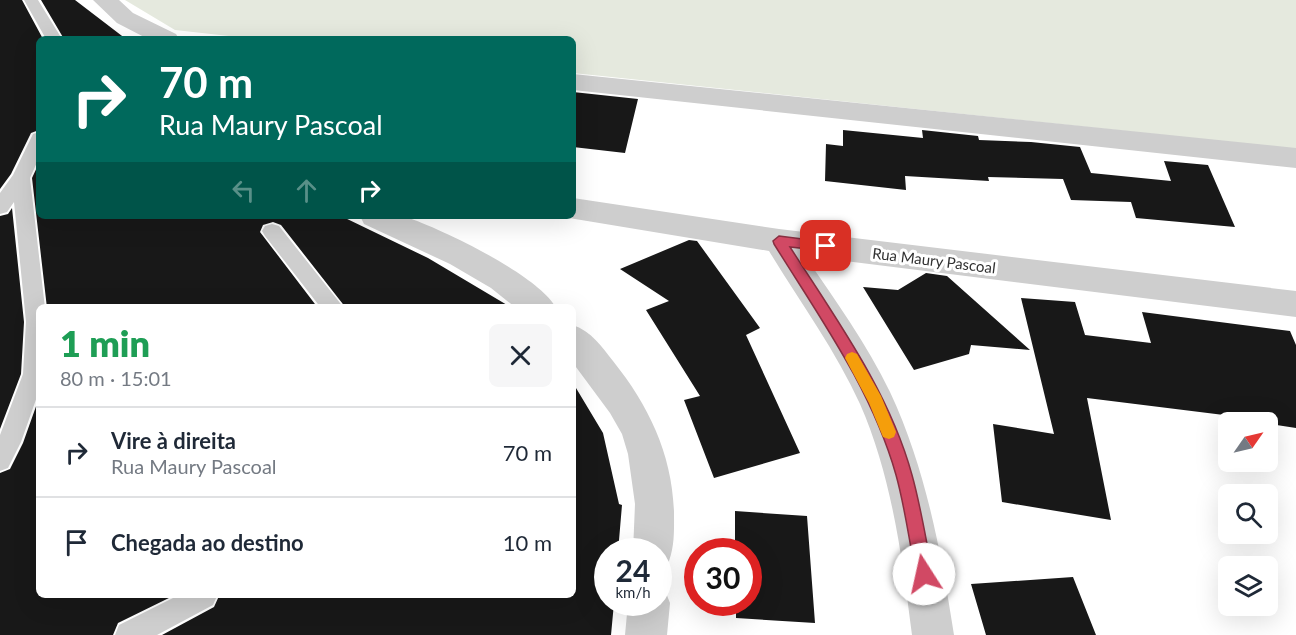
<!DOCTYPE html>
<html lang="pt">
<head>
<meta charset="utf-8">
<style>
  :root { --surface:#fff; --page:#f6f6f7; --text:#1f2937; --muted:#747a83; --line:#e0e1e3 }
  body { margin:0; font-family:Lato,sans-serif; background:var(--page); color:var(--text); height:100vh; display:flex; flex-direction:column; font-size:22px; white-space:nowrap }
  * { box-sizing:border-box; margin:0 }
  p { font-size:20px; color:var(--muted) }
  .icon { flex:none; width:33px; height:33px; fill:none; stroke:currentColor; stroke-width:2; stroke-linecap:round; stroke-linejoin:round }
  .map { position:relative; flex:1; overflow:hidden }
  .sheet { position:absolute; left:36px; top:304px; width:540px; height:294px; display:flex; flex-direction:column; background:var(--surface); border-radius:9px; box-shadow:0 6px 24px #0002 }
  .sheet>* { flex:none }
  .top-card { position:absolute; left:36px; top:36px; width:540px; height:183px; border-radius:9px; box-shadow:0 6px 24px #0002; background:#00695c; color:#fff; overflow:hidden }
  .needle { width:39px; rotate:56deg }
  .controls { position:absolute; left:1218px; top:412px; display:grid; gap:12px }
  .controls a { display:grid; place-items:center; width:60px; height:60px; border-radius:9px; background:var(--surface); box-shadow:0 6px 24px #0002; font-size:30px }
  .speed { position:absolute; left:594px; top:538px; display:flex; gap:12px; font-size:30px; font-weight:700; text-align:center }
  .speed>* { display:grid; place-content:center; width:78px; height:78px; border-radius:50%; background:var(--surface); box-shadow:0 6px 24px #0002; line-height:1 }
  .speed small { font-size:15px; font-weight:400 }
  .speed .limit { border:9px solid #d22; background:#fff; color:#111 }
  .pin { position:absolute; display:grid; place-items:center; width:51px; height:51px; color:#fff; margin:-26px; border-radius:12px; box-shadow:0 3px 9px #0006 }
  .me { position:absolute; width:66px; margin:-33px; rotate:350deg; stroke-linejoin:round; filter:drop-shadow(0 0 4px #0008) }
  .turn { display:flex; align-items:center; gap:21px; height:126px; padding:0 24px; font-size:27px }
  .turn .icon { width:78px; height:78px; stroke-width:2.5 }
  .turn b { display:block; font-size:42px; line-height:51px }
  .lanes { display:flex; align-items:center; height:57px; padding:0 24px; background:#0003; justify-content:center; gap:30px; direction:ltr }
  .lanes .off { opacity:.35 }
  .round { display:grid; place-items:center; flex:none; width:63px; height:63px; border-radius:9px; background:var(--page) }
  .summary { display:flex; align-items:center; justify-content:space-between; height:102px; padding:0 24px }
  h1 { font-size:36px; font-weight:800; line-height:45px; color:#1e9e55 }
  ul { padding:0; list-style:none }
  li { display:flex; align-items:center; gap:18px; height:90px; padding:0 24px; border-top:2px solid var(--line) }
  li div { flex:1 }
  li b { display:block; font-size:22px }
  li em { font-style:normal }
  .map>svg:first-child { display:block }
  .green { fill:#e5e9de }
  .building { fill:#181818 }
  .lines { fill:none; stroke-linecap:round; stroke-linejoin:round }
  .service { fill:#cecece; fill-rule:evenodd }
  .minor { fill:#cecece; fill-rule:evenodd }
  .route { fill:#d14964; stroke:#882f41; stroke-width:1.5 }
  .slow { fill:#f59e0b }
  .labels { text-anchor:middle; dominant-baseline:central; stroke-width:6; stroke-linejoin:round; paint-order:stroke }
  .street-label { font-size:15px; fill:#313131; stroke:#fff }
</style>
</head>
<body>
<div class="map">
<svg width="1296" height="635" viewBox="0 0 1296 635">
  <rect width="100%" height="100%" fill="#fff"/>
  <path class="green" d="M 125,0 L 1296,0 L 1296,149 L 573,73 L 573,39 L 256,39 L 175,30 Z"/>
  <path class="building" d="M 0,0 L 22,0 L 43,39 L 39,39 L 39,130 L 31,133 L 11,174 L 0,189 Z
    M 41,0 L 75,0 L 126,39 L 64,39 Z
    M 573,92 L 638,99 L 625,153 L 573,147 Z
    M 843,130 L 923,138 L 922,130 L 978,136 L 979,140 L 1031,142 L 1080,147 L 1091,173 L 1171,181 L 1164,161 L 1208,165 L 1235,227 L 1136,218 L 1131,202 L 1071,200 L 1063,179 L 988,177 L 989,181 L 905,176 L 906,190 L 825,181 L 826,144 L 843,146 Z
    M 39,163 L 39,216 L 341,216 L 428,258 L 512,308 L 346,308 L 281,225 L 273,222 L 263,225 L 260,232 L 318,308 L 47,308 L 32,178 Z
    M 12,208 L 24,322 L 21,374 L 0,429 L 0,216 L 8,214 Z
    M 689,240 L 697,241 L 760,328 L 746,335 L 800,453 L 714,478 L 684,400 L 700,396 L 646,310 L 669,301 L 620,269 Z
    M 926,273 L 947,276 L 1030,350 L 971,345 L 969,354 L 914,370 L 863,287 L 898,290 Z
    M 1021,298 L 1075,302 L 1085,335 L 1151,343 L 1142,312 L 1290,331 L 1296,345 L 1296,428 L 1258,422 L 1256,419 L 1087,398 L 1111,520 L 1002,502 L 993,424 L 1054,434 Z
    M 573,383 L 603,433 L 619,504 L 622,505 L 618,552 L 608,552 L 608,603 L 614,603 L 611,635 L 162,635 L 214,607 L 219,596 L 573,596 Z
    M 39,398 L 39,596 L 173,596 L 118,623 L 113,635 L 0,635 L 0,473 L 10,469 L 23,443 Z
    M 735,511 L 807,516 L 815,623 L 736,618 L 736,603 L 748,603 L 748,552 L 735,552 Z
    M 1073,577 L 1096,635 L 986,635 L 971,584 Z"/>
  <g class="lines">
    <path class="service" d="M 24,0 L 38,0 L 62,39 L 46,39 Z
      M 39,132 L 39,158 L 30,178 L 45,308 L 39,308 L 39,391 L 21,442 L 8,468 L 0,471 L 0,435 L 23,374 L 26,322 L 14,202 L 7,212 L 0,214 L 0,193 L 13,175 L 33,134 Z
      M 272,224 L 279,226 L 344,308 L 321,308 L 265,236 L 262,231 L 265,226 Z
      M 177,596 L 217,596 L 213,605 L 157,635 L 115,635 L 119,625 Z"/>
    <path class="minor" d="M 93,0 L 119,0 L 133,13 L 176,34 L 179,39 L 148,39 L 117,23 Z
      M 573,74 L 1296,148 L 1296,168 L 573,90 Z
      M 573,198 L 779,229 L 1296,291 L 1296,317 L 805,256 C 835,300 867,344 890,392 C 926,469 941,552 954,635 L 912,635 C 902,557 892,477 860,404 C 836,351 800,302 769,251 L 563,217 L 573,216 Z
      M 360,216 C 374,216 393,213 406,217 C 442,229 540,276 556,308 L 516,308 L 491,288 L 450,264 L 364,224 Z
      M 573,325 C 591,331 602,347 613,361 C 649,406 672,454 674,512 C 674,531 675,548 667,566 L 658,570 L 658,552 L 633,552 L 635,504 L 628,454 L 622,434 L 610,413 L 573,363 Z
      M 658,586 L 664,588 L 670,603 L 667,635 L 625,635 L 628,603 L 658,603 Z"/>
  </g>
  <path class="route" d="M 779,236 L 826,242 L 832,246 L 826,251 L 790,247 C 836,319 889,391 912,475 C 921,507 926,541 933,574 L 930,580 L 924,582 L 918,580 L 916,574 C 909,541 905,507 896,475 C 872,390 820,318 774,244 L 773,241 Z"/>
  <path class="slow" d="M 852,352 L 857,354 L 881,396 L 896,432 L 894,437 L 889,439 L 883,437 L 869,403 L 845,358 L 847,354 Z"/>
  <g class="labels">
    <g class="street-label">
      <text transform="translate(934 260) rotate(7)">Rua Maury Pascoal</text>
    </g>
  </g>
</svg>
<div class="controls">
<a><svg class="needle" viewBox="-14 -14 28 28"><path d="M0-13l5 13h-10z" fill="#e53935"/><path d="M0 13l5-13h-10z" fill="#747a83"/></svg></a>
<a><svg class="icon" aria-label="search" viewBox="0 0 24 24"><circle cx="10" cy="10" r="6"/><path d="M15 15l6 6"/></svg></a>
<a><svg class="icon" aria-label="layers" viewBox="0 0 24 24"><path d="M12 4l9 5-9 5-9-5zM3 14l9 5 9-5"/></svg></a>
</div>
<div class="speed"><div>24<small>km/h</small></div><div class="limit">30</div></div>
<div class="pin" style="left:826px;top:246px;background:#d93025"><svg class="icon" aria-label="arrive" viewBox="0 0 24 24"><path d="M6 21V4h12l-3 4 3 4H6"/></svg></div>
<svg class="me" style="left:924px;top:574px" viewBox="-20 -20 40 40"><circle r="19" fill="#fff"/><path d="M0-13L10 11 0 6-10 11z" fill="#d14964"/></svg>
<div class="top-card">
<div class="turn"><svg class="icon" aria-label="right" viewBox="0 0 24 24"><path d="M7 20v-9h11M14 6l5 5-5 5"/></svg><div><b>70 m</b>Rua Maury Pascoal</div></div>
<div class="lanes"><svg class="icon off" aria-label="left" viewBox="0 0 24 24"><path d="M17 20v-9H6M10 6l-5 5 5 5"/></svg><svg class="icon off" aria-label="ahead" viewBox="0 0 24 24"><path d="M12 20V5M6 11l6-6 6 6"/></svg><svg class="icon" aria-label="right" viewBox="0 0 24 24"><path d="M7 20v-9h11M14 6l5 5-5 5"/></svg></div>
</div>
<section class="sheet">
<div class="summary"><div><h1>1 min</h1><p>80 m · 15:01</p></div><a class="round"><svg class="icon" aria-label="close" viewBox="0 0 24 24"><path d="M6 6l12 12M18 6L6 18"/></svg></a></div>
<ul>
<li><svg class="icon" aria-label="right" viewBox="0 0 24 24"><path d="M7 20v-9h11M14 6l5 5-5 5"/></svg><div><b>Vire à direita</b><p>Rua Maury Pascoal</p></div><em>70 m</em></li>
<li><svg class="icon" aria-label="arrive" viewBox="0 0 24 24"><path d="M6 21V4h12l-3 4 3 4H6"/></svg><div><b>Chegada ao destino</b></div><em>10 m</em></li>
</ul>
</section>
</div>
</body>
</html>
